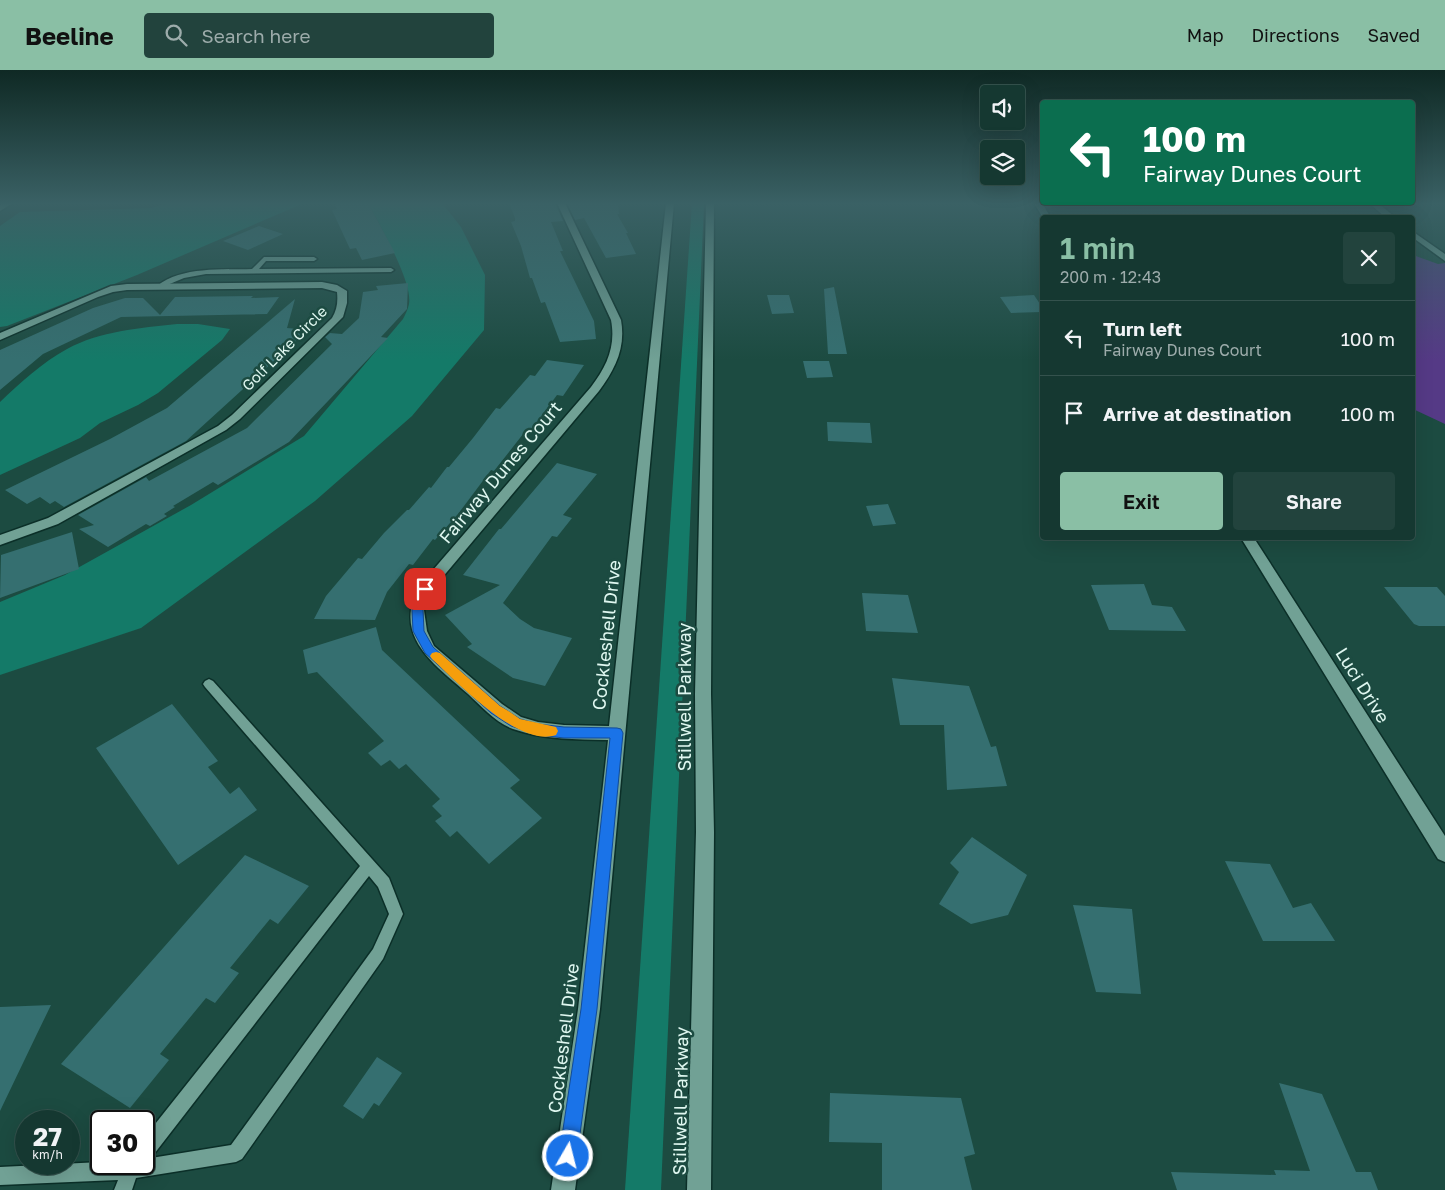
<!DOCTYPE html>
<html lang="en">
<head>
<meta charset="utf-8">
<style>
  :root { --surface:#153831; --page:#22433d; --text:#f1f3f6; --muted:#9dacab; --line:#34524d; --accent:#8abfa5 }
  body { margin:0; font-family:"Golos Text",sans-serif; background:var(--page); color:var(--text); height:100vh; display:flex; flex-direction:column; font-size:19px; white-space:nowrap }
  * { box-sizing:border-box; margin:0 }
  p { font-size:16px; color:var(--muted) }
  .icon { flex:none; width:28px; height:28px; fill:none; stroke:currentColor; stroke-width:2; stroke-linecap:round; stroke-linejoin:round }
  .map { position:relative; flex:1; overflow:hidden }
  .sheet { position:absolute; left:1040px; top:145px; width:375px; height:325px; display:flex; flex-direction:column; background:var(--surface); border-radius:5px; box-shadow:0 5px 20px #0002,0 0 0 1px var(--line) }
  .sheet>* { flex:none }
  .banner { position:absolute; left:1040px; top:30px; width:375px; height:105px; border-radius:5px; box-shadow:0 5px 20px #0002,0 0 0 1px var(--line); background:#0b6e4f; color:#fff; overflow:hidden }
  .buttons { position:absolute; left:980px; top:15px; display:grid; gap:10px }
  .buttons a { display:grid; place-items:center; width:45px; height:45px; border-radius:5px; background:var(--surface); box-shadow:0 5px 20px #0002,0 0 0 1px var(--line); font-size:25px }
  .speed { position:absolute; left:15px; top:1040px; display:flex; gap:10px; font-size:25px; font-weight:700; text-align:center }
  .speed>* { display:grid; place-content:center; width:65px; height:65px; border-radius:50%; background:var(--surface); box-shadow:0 5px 20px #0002,0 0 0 1px var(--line); line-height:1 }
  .speed small { font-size:12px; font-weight:400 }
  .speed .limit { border:2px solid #111; border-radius:8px; background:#fff; color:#111 }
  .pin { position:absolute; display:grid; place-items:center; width:42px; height:42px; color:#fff; margin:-21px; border-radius:10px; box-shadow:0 2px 8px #0006 }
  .me { position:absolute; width:55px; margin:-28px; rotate:8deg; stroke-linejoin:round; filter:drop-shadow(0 0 4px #0008) }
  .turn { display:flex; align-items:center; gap:18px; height:105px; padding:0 20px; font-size:22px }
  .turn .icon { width:65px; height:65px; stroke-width:2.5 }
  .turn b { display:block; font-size:35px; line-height:42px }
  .round { display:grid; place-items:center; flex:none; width:52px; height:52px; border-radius:5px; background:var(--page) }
  .headline { display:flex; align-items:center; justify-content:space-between; height:85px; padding:0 20px }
  h1 { font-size:30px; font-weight:600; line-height:38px; color:var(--accent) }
  .action { display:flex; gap:10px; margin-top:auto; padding:10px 20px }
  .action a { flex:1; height:58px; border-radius:5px; background:var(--accent); color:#111; font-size:20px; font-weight:600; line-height:58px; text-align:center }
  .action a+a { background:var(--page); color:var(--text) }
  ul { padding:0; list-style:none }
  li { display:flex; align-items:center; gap:15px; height:75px; padding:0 20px; border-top:1px solid var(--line) }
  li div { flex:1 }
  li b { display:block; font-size:19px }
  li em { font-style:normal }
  header { display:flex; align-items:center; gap:30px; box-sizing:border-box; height:70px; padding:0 25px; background:var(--accent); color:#111 }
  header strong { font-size:24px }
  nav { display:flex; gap:28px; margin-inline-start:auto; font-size:18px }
  .search { width:350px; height:45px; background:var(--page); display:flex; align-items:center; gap:12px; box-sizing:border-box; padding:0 18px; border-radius:5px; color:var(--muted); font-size:19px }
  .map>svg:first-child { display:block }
  .green { fill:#553a86 }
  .water { fill:#147a68 }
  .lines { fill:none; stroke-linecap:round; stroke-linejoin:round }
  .canal { fill:#147a68; fill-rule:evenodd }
  .building { fill:#356f70 }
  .lane-casing { stroke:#0b2f28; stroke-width:3 }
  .street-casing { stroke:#0b2f28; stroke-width:3 }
  .lane { fill:#71a195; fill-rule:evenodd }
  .street { fill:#71a195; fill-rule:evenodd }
  .route { fill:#1a73e8; stroke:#114b97 }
  .slow { fill:#f59e0b }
  .labels { text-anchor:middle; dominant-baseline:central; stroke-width:5; stroke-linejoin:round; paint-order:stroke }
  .far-street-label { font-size:15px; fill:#dff7f0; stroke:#1c4b41 }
  .street-label { font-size:18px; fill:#dff7f0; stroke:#1c4b41 }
</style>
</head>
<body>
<header>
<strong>Beeline</strong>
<div class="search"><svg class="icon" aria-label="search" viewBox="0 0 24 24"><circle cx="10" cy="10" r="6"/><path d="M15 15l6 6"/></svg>Search here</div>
<nav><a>Map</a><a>Directions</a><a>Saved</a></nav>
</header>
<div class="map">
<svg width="1445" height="1120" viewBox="0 0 1445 1120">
  <rect width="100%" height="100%" fill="#1c4b41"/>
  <path class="green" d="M 1413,185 L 1438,194 L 1445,193 L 1445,354 L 1413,339 Z"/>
  <path class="water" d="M 170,133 L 304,133 L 137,205 L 7,256 L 0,257 L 0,156 L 20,142 L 151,138 Z
    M 368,133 L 442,133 L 461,157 L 485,205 L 484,260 L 412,346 L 315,431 L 141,558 L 0,605 L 0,532 L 65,505 L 191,435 L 304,366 L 403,249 C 405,245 408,239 409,234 C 413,212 379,154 368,133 Z
    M 177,254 L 198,254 L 230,259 L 222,270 L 158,323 L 138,335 L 100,353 L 80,368 L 0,405 L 0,332 C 20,313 43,292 67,279 C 100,261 140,258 177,254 Z"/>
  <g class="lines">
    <path class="canal" d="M 692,133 L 704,133 L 661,1120 L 625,1120 Z"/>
  </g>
  <path class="building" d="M 334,133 L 368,133 L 395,183 L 362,190 L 356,178 L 350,179 L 332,140 L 337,139 Z
    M 509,133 L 555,133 L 563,151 L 551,152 L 563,181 L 560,181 L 594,251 L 596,269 L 560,272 L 545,232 L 541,233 L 532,208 L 530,208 L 521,176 L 511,152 L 515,151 L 515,148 Z
    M 567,133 L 618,133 L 619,144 L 617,144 L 628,163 L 626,163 L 636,184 L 606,188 L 584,148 L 575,150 Z
    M 259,156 L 283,164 L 248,180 L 223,171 Z
    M 408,213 L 407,239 L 381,267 L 388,268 L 289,372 L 218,415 L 213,412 L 173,436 L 175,437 L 164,444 L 167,446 L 150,456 L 146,454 L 108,477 L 79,459 L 94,455 L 78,445 L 148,406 L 146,407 L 149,411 L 247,358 L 332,274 L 325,267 L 330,263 L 342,264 L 359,248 L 363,222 L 378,220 L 376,216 Z
    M 834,217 L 847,284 L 828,284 L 824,219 Z
    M 767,225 L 789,225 L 794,243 L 772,244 Z
    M 1034,225 L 1042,237 L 1042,242 L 1011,243 L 1000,227 Z
    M 253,226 L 251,228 L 279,227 L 267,244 L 121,247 L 43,284 L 0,320 L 0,280 L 93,238 L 125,228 L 143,228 L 160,245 L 175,227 Z
    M 295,229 L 287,258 L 308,260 L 186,371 L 64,437 L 55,431 L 50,434 L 40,427 L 27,434 L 5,420 L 110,369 L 167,338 Z
    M 547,290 L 584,295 L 563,326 L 557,325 L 531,360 L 527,359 L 494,401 L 491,400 L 458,444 L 435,470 L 433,469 L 413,495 L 409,494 L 387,522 L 375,550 L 314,549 L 326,526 L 358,488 L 362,489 L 384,463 L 407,440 L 409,440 L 429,417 L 431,418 L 447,397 L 449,397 L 473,368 L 496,338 L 500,339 L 530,305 L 535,306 Z
    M 803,291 L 829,291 L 833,307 L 807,308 Z
    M 827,352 L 870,353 L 872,373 L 828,371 Z
    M 557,393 L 597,404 L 563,445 L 572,448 L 557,467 L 552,466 L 503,533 L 520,549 L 534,558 L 572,568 L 545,616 L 513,608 L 467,577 L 472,574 L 445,545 L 500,515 L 463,505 L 499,459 L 501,459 Z
    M 888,434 L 896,454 L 873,456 L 866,436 Z
    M 72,462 L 79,499 L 0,528 L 1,485 Z
    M 1144,514 L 1152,535 L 1172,537 L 1186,561 L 1109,560 L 1091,515 Z
    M 1384,517 L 1437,517 L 1445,526 L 1445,556 L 1419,556 L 1414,554 Z
    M 862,523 L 908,525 L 918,563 L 866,561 Z
    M 376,557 L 382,580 L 520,710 L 510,718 L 542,748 L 489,794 L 457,761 L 450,767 L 435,751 L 442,746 L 432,736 L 440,729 L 406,694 L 399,699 L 390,690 L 381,696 L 368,683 L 384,671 L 317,602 L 308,604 L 303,580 Z
    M 892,608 L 969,616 L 991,677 L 996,676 L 1007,716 L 947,720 L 944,655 L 900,655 Z
    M 172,634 L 218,691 L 208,697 L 230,724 L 239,717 L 257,740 L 178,795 L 96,678 Z
    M 972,767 L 1027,805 L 1008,845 L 971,854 L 939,834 L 959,802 L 950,793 Z
    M 245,785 L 309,816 L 278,854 L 270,849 L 230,898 L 239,903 L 215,933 L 206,928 L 160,984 L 169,990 L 130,1038 L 61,994 Z
    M 1225,791 L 1270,794 L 1293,838 L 1311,833 L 1335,871 L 1263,871 Z
    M 1073,835 L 1132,839 L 1141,924 L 1096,922 Z
    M 51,935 L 35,968 L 0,1041 L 0,937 Z
    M 377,987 L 402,1003 L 379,1036 L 374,1033 L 363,1049 L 343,1036 Z
    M 1279,1013 L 1322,1024 L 1356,1102 L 1371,1102 L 1378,1120 L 1177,1120 L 1171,1102 L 1276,1105 L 1274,1100 L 1310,1101 Z
    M 830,1023 L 961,1028 L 975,1084 L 964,1087 L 972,1120 L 882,1120 L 882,1073 L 829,1072 Z"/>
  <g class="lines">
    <g class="lane-casing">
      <path id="lane" d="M 264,187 L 314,187 L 317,189 L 314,191 L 266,191 L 259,199 L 391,198 L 394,200 L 391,202 L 206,204 L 184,208 L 160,218 L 157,216 C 182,196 222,200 252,199 Z
        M 209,609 L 213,611 L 389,808 L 403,844 L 383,889 L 242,1089 L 236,1092 L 136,1108 L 132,1120 L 114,1120 L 118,1110 L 0,1115 L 0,1097 L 101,1092 L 101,1094 L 144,1094 L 144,1068 L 360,796 L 205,617 L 203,614 L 205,611 ZM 369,806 L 378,817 L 389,844 L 373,879 L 231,1075 L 151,1088 Z"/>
    </g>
    <g class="street-casing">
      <path id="street" d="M 3,133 L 13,133 L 0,141 L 0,135 Z
        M 557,133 L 565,133 L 621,250 C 626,278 615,299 599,321 L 431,521 L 424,540 L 427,561 L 434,576 L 502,634 L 521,647 L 538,652 L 564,655 L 609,656 L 666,133 L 674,133 L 600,939 L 575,1120 L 551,1120 L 578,939 L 608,670 C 576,669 544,670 513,659 C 496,653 481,636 468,624 C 434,594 391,566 420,515 L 591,317 C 607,296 616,276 611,250 Z
        M 706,133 L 714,133 L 711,624 L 714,762 L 711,1120 L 687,1120 L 696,762 L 695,624 Z
        M 1034,133 L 1042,133 L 1051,148 L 1043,148 Z
        M 1369,133 L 1378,133 L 1396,148 L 1386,148 Z
        M 1412,161 L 1445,184 L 1445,191 L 1412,167 Z
        M 322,212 L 337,215 L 347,221 L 347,233 L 343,247 L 240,349 L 226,360 L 58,454 L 0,475 L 0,465 L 48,448 L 218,356 L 232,345 L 332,248 C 337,240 338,232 337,222 L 322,218 L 127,220 L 113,222 L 98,227 L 0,270 L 0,263 L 111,216 L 127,214 Z
        M 1241,468 L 1254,468 L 1445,766 L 1445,792 L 1438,789 Z"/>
    </g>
    <use href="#lane" class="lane"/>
    <use href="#street" class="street"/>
  </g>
  <linearGradient id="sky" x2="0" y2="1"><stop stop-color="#0f2924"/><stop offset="0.46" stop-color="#3a6165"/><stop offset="1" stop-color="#3a6165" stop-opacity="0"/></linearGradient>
  <rect width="1445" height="290" fill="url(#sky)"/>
  <path class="route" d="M 425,515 L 431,519 L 423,540 L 424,561 L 433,577 L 500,636 L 520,649 L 538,654 L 564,657 L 617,658 L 621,659 L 623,663 L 597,939 L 577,1086 L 574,1093 L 568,1095 L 562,1093 L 559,1086 L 581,939 L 610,668 L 564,668 L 538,665 L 511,656 L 491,643 L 425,583 L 413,561 L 412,540 L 420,519 Z"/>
  <path class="slow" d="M 436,582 L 440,583 L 500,636 L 510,642 L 520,649 L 556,657 L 558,661 L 556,665 C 519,678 457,612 432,589 L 430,586 L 432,583 Z"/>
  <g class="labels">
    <g class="far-street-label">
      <text transform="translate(284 278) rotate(-45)">Golf Lake Circle</text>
    </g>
    <g class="street-label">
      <text transform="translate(500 402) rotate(-50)">Fairway Dunes Court</text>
      <text transform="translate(606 565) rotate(-84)">Cockleshell Drive</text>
      <text transform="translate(1363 615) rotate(58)">Luci Drive</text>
      <text transform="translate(684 627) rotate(-90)">Stillwell Parkway</text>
      <text transform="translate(563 968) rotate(-83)">Cockleshell Drive</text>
      <text transform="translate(680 1031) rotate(-89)">Stillwell Parkway</text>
    </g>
  </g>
</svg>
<div class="buttons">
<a><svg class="icon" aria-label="sound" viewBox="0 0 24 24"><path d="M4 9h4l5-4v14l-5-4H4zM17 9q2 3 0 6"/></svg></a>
<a><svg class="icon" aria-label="layers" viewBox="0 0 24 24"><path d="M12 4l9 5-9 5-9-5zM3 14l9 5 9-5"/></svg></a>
</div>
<div class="speed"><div>27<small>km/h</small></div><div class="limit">30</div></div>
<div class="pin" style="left:425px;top:519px;background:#d93025"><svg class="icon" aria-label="arrive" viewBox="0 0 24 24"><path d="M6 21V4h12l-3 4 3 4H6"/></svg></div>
<svg class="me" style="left:568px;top:1086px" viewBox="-20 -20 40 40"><circle r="17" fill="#1a73e8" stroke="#fff" stroke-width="3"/><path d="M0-11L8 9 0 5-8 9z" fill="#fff"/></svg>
<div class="banner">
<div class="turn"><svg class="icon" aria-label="left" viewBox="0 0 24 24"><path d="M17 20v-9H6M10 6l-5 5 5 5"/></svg><div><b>100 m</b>Fairway Dunes Court</div></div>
</div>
<section class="sheet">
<div class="headline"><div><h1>1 min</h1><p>200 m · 12:43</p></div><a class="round"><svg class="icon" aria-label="close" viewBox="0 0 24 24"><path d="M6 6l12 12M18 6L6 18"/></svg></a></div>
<ul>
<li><svg class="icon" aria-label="left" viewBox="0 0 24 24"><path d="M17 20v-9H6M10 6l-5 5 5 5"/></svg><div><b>Turn left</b><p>Fairway Dunes Court</p></div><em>100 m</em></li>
<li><svg class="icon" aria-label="arrive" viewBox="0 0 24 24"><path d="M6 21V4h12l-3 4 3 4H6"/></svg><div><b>Arrive at destination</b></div><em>100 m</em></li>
</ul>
<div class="action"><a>Exit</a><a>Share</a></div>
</section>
</div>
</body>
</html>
